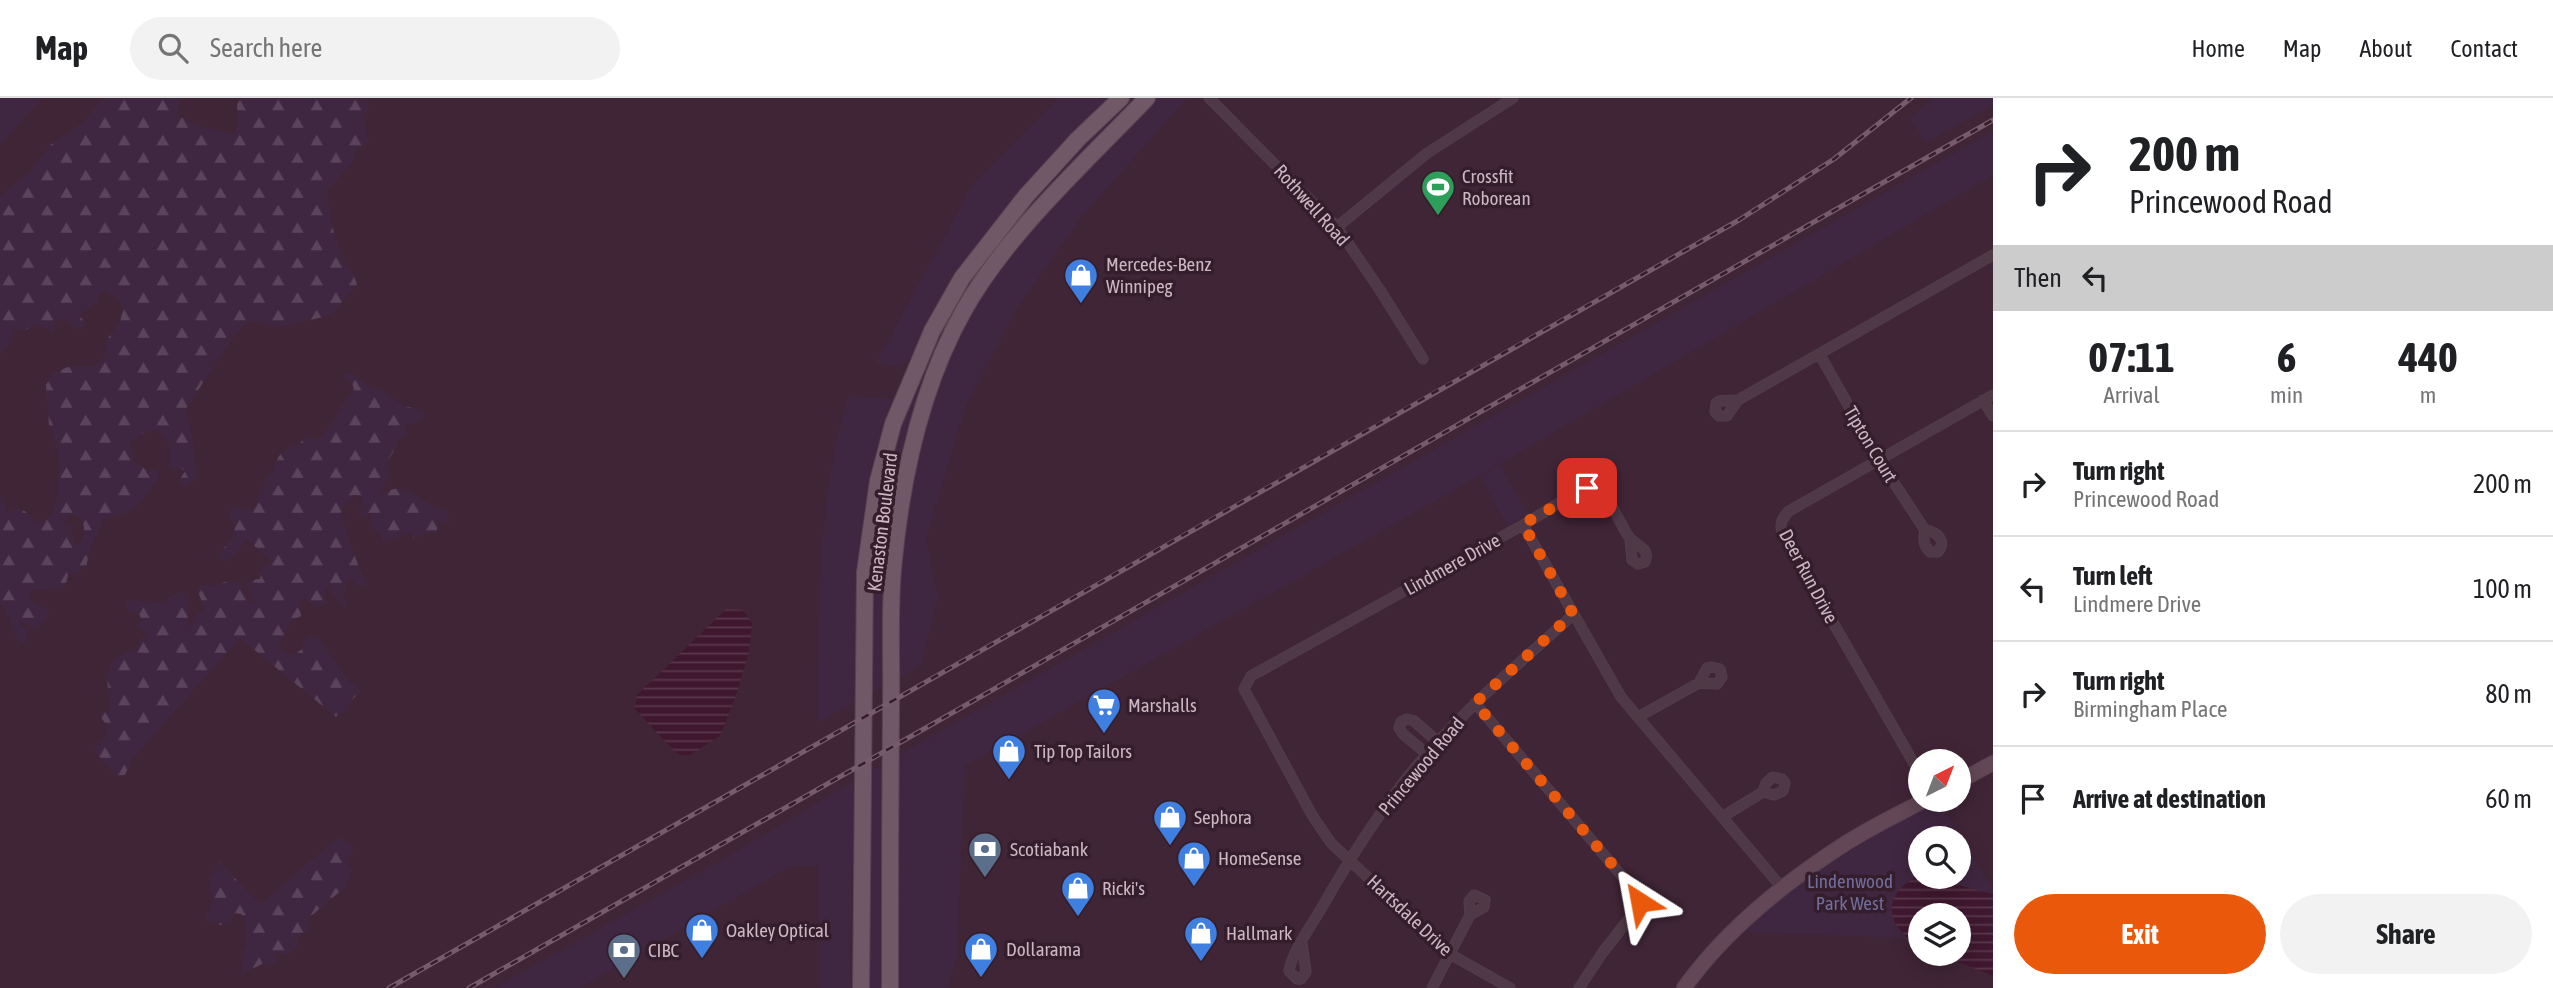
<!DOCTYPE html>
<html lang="en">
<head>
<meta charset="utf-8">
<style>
  :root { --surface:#fff; --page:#f2f2f2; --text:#202124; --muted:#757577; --line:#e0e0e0; --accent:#ea580c }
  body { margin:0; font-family:"Asap Condensed",sans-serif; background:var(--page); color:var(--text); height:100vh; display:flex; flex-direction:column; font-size:26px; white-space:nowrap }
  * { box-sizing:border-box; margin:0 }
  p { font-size:23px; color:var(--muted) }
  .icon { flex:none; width:38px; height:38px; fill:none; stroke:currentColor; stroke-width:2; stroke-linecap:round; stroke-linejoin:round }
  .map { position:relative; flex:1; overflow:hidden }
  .panel { display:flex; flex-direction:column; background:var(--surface); width:560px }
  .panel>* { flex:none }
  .top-card { background:#fff; color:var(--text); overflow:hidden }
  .needle { width:46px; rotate:42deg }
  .buttons { position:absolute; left:1908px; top:651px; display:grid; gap:14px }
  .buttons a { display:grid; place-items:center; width:63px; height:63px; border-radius:50%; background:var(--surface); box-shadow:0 4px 18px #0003; font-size:35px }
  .pin { position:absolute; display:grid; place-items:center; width:60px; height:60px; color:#fff; margin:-30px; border-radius:14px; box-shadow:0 4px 10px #0006 }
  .me { position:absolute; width:77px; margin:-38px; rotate:326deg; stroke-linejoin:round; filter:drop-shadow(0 0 5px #0008) }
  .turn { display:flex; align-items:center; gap:24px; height:147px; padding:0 21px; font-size:32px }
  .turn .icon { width:91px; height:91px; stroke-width:2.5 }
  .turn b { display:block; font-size:49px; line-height:60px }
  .then { display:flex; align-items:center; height:66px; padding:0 21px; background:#0003; gap:14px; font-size:26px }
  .eta { display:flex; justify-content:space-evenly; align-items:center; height:119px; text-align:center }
  .eta b { font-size:42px; font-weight:700; line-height:49px }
  .cta { display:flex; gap:14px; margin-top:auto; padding:14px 21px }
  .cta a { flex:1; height:80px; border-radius:42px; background:var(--accent); color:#fff; font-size:28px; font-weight:700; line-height:80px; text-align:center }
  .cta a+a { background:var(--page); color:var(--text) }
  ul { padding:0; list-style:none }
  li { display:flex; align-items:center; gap:21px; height:105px; padding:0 21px; border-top:2px solid var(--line) }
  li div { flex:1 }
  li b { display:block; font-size:26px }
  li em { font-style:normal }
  header { display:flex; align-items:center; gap:42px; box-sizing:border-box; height:98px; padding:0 35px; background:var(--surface); border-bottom:2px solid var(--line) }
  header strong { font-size:33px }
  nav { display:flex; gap:38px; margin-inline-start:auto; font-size:24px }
  .search { width:490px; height:63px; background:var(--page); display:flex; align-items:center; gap:18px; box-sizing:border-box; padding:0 24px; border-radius:38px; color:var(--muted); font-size:26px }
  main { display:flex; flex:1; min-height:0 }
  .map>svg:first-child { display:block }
  .green { fill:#402741 }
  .forest { fill:url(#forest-firs); fill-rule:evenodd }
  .water { fill:url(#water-rules) }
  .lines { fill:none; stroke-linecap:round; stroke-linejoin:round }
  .street-casing { stroke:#594350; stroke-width:11 }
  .secondary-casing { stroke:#594350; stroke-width:16 }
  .primary-casing { stroke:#594350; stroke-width:18 }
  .street { stroke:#503947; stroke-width:10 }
  .secondary { stroke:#634757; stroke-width:14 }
  .primary { stroke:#705866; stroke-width:16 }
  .rail-casing { stroke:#775b6c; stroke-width:5 }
  .rail { stroke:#351e2c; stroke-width:2.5; stroke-dasharray:8; stroke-linecap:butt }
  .route { stroke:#ea580c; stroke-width:12; stroke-dasharray:0 21.6 }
  .labels { text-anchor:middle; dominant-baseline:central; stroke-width:7; stroke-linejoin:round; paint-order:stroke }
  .poi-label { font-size:19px; fill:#cbb6c2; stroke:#351e2c; text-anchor:start }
  .street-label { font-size:19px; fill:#cbb6c2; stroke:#351e2c }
  .park-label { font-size:19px; fill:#706d9c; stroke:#351e2c }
</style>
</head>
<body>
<header>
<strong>Map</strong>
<div class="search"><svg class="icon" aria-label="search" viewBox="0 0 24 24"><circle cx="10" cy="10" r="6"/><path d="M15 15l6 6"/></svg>Search here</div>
<nav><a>Home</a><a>Map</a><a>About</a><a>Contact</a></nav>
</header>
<main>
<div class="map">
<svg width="1993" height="890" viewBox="0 0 1993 890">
  <defs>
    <pattern id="forest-firs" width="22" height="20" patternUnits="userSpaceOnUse" patternTransform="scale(1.75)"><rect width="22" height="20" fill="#402741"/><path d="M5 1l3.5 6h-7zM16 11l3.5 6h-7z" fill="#5a445b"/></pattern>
    <pattern id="water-rules" width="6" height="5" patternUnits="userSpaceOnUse" patternTransform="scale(1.75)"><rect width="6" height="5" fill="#3f182f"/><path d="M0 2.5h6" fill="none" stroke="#59374c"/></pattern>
  </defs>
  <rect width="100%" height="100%" fill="#402536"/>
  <path class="green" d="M 0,0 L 42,0 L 0,47 Z
    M 1058,0 L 1187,0 L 1083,117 L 1016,212 L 965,310 L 926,442 L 938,499 L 921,567 L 817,625 C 820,515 815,403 849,297 L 889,301 L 906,292 L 930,236 L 901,270 L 876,265 L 974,85 Z
    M 1932,0 L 1993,0 L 1993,7 L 1926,45 L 1910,21 Z
    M 1993,33 L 1993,77 L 1479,378 L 965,668 L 957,861 L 947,890 L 861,890 L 861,767 L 853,767 L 850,849 L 852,890 L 820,890 L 818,768 L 789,769 L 580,890 L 494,890 L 722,762 L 862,678 Z
    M 1500,367 L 1528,416 L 1508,428 L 1480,379 Z
    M 1925,702 L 1938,702 L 1993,792 L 1993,796 L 1927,779 L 1958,779 L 1958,740 L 1920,740 L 1920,777 L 1908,783 L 1902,836 L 1908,840 L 1734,834 L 1783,791 Z"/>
  <path class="forest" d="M 104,0 L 183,0 L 179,4 L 178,18 L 203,29 L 234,36 L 238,27 L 237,5 L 242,0 L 366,0 L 369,10 L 363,19 L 369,42 L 368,46 L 358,50 L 351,66 L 327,92 C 327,107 334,137 339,152 C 343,164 352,171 357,186 L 332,216 L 323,219 L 279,229 L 249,223 L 236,235 L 185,312 L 191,331 L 197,381 L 185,389 L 180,387 L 179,383 L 185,373 L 180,370 L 173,372 L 169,368 L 169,348 L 160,333 C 147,332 138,336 130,346 L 134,364 L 147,372 L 156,371 L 160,378 C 139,406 139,413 104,421 L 89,454 L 86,470 L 68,477 L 65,490 L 27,493 L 33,504 L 50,513 L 38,531 L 20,523 L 19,526 L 28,532 L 26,544 L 20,545 C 11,531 9,517 0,503 L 0,395 L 5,407 L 5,417 C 19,407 26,411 37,425 L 52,418 L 56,405 L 60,366 L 53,335 L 49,327 L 46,287 L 53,275 L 68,269 L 95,268 L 104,260 L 107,241 L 120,225 L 123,210 L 117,199 L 105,192 L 99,195 L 97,205 L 79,216 L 86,227 L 82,231 L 75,231 L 64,221 L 57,222 L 54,234 L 36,226 L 26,232 L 13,232 L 12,242 L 0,258 L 0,98 L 29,75 L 50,47 L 82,25 ZM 71,417 L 80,419 C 86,428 86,440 78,447 L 75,446 L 71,438 L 73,427 L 71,425 L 64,429 L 63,425 Z
    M 345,275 L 354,277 L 373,291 L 379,290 L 403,308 L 423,312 C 426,324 414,326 405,327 L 407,336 L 404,340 L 396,341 L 398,347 L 386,365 L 389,376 L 380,397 C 408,380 414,400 440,412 L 444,410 L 450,423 L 443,425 L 437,418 L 439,428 L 435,435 L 425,436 L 413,441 L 412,435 L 408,435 L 383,444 L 380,436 L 371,427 L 372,415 L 369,415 L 366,419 L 360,420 L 359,410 L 363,407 L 361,398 L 353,397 L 340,416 C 350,439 354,463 367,485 L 365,489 L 355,486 L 353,481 L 348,480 L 343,496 L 346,508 L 343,508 L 332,496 L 331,486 L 325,490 L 326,506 L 316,509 L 306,501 L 302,501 L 299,505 L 301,518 L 291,523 L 280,546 L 282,554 L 294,557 L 302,551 L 304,542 L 311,538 L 318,539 L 350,585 L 357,587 L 360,594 L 347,607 L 348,614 L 339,615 L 336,619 L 240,540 L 132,661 L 125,677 L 116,678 L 97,656 L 95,649 L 102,642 L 107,628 L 100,618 L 101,614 L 109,613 C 112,604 109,600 108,591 C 105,563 117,559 138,549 L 142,539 L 147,540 L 148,537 L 137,528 L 141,522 L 140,517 L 128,513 L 126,506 L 131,502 L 166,505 C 171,497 175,495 185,494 L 188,498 L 188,527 L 192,529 L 198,515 L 205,511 L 198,494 L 200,487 C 206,486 211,489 216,487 C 223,485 231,480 238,485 C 246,492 242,502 256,505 L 246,486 L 250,482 L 260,481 L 262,469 L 272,464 L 248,442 L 241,447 L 237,455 L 226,463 L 219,461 L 219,457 L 233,438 L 235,428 C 230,419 226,415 234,407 L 241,412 L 245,409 L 251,412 L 255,408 L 268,377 L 273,373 C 275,361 284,348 297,348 L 307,338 L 319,342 C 333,326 341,308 354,291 L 351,283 L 344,280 Z
    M 342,736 L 339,740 L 341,743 C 347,744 353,748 353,755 L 345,763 L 353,773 L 344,790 L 310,819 L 307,833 L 296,840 L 298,849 L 287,857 L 275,855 L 277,860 L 275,865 L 269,867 L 264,865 L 242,876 C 242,851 254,840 241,816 L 235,815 L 230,826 L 218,827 L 216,822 L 208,825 L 205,821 L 213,803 L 209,782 L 220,764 L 260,807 Z"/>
  <path class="water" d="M 726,511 L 743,512 L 752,525 L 749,553 L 737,595 L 720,638 L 690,657 L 681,657 L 675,654 L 635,611 L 637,597 Z
    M 1920,777 L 1993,796 L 1993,878 L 1939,856 L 1958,856 L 1958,817 L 1920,817 L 1920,847 C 1883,829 1881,795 1920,777 Z"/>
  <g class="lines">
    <g class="street-casing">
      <path id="street" d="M 1209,0 L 1337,129 L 1380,192 L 1423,261
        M 1337,129 L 1426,56 L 1513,0
        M 1820,257 L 1879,362 L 1925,432 C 1937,434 1947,442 1938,454 L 1930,454 C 1923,447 1923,441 1925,432
        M 1738,302 L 1727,318 L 1719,318 L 1715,314 L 1716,305 L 1719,303 L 1738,302 L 1993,157
        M 1983,302 L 1993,318
        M 1523,427 L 1582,391 C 1587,389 1593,388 1598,391 C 1610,398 1620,427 1629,439 C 1636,449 1651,449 1645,464 L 1638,466 L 1632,462 L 1630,441
        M 1475,605 L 1639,798 L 1639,808 L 1603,854 L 1579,890
        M 1638,619 L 1699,585 L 1717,586 L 1722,579 L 1720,571 L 1712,569 L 1707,570 L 1699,585
        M 1427,656 L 1403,636 L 1399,630 L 1401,624 L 1407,621 L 1414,623 L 1438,644
        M 1920,676 L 1784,439 C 1779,428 1780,422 1789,413 L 1993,297
        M 1722,719 L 1763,694 L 1766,685 L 1773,679 L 1782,681 L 1785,685 L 1783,693 L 1774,697 L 1763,694
        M 1302,845 L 1306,874 L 1301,881 L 1297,881 L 1289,873 C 1292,854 1311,828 1321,811 C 1352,756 1385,704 1426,657 C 1471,605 1523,562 1574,516
        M 1432,890 L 1470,817 L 1469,803 L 1474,797 L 1485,802 L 1484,809 L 1470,817
        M 1510,890 L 1450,856 L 1331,745 L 1312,717 L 1244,591 L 1251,578 L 1523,427 L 1621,599 L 1783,791"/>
    </g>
    <g class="secondary-casing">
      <path id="secondary" d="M 1958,684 L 1993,665
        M 1684,890 C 1724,834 1783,786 1840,749 C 1867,731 1897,717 1925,702"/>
    </g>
    <g class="primary-casing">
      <path id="primary" d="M 861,890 L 865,474 L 878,383 L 893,326 L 932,233 L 962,180 L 1026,98 L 1078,41 L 1121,0
        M 890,890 C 890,796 890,703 891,609 C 892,563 889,517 893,471 C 901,383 920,290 964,212 C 1008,134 1086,64 1147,0"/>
    </g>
    <use href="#street" class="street"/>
    <use href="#secondary" class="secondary"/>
    <use href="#primary" class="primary"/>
    <g class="rail-casing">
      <path id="rail" d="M 389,890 C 839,634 1288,376 1739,122 L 1834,61 L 1911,0
        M 469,890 L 1993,22"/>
    </g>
    <use href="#rail" class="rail"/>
  </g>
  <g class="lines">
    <path class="route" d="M 1587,390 L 1523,426 L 1573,516 L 1475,605 L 1635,793 L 1640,804"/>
  </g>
  <defs>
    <g id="stadium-pin" transform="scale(1.75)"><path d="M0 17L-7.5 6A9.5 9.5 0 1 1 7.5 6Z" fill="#2e9e5b" stroke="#351e2c"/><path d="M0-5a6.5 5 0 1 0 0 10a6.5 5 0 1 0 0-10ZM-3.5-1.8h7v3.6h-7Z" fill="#fff"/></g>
    <g id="shop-pin" transform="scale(1.75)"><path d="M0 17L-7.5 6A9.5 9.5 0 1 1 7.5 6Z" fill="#3f7fe0" stroke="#351e2c"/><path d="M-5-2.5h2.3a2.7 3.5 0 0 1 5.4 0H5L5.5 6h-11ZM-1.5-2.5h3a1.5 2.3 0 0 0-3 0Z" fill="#fff"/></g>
    <g id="supermarket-pin" transform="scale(1.75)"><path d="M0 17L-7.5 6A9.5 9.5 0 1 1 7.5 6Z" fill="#3f7fe0" stroke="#351e2c"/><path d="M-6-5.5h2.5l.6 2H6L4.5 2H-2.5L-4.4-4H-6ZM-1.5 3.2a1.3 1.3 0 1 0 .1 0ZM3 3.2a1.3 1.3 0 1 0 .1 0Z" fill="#fff"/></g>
    <g id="bank-pin" transform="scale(1.75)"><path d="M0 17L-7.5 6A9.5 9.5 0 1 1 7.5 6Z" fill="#5c6f8a" stroke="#351e2c"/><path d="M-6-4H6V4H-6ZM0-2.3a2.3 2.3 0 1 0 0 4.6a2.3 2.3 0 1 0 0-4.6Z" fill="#fff"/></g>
  </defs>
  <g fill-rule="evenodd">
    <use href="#stadium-pin" x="1438" y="89"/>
    <use href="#shop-pin" x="1081" y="177"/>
    <use href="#supermarket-pin" x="1104" y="607"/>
    <use href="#shop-pin" x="1009" y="653"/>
    <use href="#shop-pin" x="1170" y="719"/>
    <use href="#bank-pin" x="985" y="751"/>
    <use href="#shop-pin" x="1194" y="760"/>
    <use href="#shop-pin" x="1078" y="790"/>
    <use href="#shop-pin" x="702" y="832"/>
    <use href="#shop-pin" x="1201" y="835"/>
    <use href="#shop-pin" x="981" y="851"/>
    <use href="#bank-pin" x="624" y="852"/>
  </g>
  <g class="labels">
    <g class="poi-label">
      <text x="1462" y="78">Crossfit<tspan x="1462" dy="22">Roborean</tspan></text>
      <text x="1106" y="166">Mercedes-Benz<tspan x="1106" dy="22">Winnipeg</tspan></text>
      <text x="1128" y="607">Marshalls</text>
      <text x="1034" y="653">Tip Top Tailors</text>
      <text x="1194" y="719">Sephora</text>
      <text x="1010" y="751">Scotiabank</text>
      <text x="1218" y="760">HomeSense</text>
      <text x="1102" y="790">Ricki's</text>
      <text x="726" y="832">Oakley Optical</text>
      <text x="1226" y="835">Hallmark</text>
      <text x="1006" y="851">Dollarama</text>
      <text x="648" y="852">CIBC</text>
    </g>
    <g class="street-label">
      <text transform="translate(1312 107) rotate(48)">Rothwell Road</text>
      <text transform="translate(1871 346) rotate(59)">Tipton Court</text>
      <text transform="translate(882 424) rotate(-83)">Kenaston Boulevard</text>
      <text transform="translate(1452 466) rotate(-29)">Lindmere Drive</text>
      <text transform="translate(1809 478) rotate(62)">Deer Run Drive</text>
      <text transform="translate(1421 668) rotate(-50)">Princewood Road</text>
      <text transform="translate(1410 817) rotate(43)">Hartsdale Drive</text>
    </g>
    <g class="park-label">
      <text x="1850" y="783">Lindenwood<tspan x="1850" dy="22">Park West</tspan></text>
    </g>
  </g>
</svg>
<div class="buttons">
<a><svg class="needle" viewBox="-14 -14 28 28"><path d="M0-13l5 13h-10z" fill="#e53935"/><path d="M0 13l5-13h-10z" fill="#757577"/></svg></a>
<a><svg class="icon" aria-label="search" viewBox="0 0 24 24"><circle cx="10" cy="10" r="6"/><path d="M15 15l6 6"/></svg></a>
<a><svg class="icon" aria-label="layers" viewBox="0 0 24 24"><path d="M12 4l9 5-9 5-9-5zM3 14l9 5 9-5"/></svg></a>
</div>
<div class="pin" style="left:1587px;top:390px;background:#d93025"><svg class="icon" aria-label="arrive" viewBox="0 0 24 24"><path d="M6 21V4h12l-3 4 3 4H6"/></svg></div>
<svg class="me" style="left:1640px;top:804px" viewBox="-20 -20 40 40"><path d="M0-17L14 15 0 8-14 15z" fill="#ea580c" stroke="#fff" stroke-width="4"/></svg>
</div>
<section class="panel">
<div class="top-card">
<div class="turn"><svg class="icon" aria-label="right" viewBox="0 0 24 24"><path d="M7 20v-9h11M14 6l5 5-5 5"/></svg><div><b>200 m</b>Princewood Road</div></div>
<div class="then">Then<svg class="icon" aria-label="left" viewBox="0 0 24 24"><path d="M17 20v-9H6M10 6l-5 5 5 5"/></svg></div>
</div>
<div class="eta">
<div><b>07:11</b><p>Arrival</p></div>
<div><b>6</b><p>min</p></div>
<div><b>440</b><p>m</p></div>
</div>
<ul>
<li><svg class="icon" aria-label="right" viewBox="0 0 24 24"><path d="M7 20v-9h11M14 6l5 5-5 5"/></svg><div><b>Turn right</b><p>Princewood Road</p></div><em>200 m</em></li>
<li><svg class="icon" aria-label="left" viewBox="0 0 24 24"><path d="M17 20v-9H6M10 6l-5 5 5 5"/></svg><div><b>Turn left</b><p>Lindmere Drive</p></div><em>100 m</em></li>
<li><svg class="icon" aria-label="right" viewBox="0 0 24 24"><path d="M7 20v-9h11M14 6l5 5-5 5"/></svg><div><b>Turn right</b><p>Birmingham Place</p></div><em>80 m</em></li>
<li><svg class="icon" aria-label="arrive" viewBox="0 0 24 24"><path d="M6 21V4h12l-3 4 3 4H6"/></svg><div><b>Arrive at destination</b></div><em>60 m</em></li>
</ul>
<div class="cta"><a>Exit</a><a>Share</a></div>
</section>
</main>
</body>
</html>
